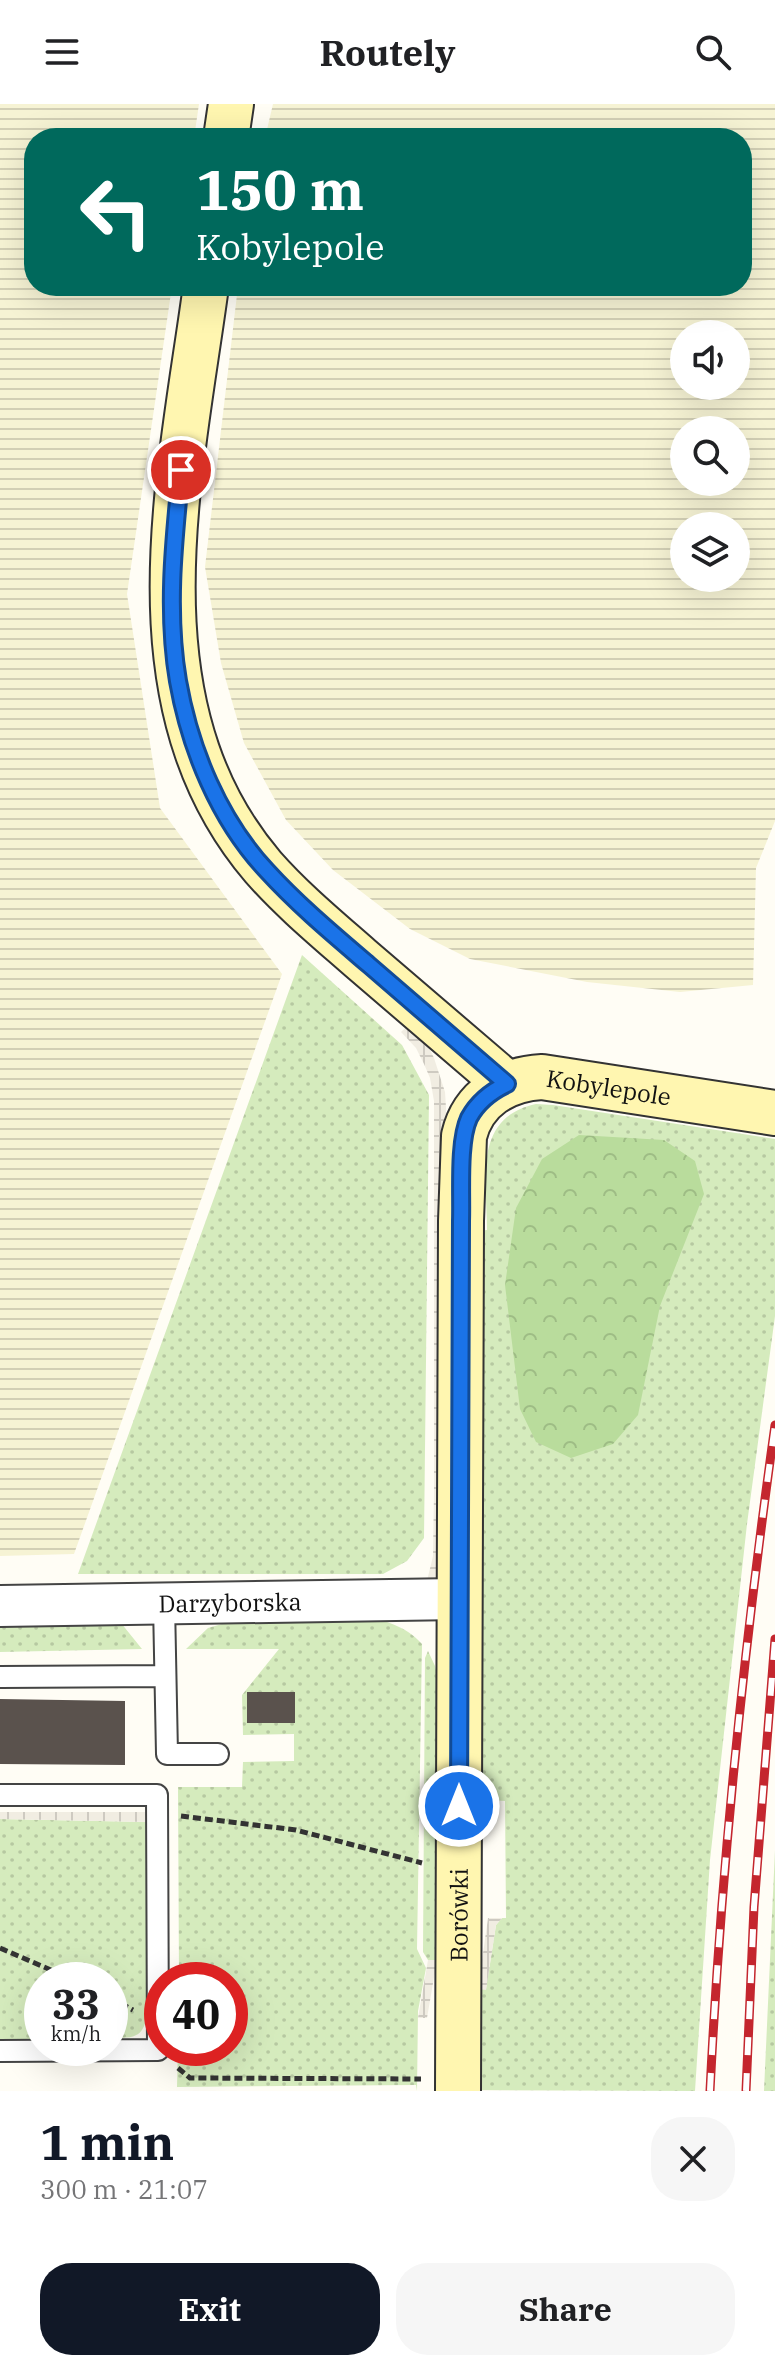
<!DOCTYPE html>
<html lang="en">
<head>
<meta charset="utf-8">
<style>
  :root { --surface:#fff; --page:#f6f6f6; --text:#202124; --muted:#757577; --accent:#111827 }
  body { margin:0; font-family:"IBM Plex Serif",serif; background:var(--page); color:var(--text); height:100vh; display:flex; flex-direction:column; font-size:30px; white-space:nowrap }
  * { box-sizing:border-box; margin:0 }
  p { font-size:26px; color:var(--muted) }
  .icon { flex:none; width:44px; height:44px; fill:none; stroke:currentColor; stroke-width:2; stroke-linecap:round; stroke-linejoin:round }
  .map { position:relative; height:1987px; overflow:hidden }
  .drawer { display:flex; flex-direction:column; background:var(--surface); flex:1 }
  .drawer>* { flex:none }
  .guide { position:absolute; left:24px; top:24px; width:728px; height:168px; border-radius:32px; box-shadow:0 8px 32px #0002; background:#00695c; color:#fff; overflow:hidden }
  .controls { position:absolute; left:670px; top:216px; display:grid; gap:16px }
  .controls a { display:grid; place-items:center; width:80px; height:80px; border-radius:50%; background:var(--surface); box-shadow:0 8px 32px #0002; font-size:40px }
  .speed { position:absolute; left:24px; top:1858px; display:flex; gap:16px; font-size:40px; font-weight:700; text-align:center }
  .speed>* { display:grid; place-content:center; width:104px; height:104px; border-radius:50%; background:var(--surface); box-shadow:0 8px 32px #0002; line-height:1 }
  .speed small { font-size:20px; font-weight:400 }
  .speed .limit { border:12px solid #d22; background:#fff; color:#111 }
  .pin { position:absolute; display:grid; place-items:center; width:68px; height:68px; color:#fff; margin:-34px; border:4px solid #fff; border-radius:50%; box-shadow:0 2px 8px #0007 }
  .me { position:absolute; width:88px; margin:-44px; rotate:0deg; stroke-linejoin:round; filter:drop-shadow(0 0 6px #0008) }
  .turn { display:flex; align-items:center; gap:28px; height:168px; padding:0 40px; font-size:36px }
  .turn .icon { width:104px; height:104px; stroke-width:2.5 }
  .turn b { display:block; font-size:56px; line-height:68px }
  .round { display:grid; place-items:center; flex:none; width:84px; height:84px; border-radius:32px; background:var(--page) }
  .overview { display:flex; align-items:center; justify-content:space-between; height:136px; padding:0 40px }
  h1 { font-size:48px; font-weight:700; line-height:60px; color:var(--accent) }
  .cta { display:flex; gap:16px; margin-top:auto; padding:16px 40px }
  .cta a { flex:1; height:92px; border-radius:32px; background:var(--accent); color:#fff; font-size:32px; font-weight:700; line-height:92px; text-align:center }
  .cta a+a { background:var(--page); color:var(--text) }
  header { display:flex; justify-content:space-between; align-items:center; height:104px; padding:0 40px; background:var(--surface); font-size:36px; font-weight:700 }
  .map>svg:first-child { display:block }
  .farmland { fill:url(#farmland-rules); fill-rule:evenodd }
  .grass { fill:url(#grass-dots) }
  .forest { fill:url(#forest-crowns) }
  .plaza { fill:url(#plaza-grid) }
  .building { fill:#5a524d }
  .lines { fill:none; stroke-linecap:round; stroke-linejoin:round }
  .lane-casing { stroke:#444; stroke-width:24 }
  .street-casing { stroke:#444; stroke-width:44 }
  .secondary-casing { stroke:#333; stroke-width:48 }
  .path { stroke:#333; stroke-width:5; stroke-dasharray:8 4; stroke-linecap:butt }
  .lane { stroke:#fff; stroke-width:20 }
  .street { stroke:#fff; stroke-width:40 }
  .secondary { stroke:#fff6b0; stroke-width:44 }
  .rail-casing { stroke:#c4262e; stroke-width:9 }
  .rail { stroke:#fff; stroke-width:6; stroke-dasharray:18; stroke-linecap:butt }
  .route-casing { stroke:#114b97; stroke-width:20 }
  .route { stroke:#1a73e8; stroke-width:14 }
  .labels { text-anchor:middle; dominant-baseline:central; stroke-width:8; stroke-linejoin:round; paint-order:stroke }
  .street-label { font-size:24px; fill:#111; stroke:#fff }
</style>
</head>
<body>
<header><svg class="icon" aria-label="menu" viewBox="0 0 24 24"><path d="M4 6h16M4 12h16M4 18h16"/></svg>Routely<svg class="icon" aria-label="search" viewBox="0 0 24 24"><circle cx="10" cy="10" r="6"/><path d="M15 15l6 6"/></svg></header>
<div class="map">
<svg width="775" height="1987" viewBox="0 0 775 1987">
  <defs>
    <pattern id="farmland-rules" width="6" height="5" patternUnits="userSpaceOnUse" patternTransform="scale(2)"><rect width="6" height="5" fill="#f6f3d4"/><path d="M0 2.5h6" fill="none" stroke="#d2cfb5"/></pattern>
    <pattern id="grass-dots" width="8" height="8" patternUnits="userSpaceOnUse" patternTransform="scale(2)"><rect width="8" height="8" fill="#d5ebbd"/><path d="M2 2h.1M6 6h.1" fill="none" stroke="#b6c8a1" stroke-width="1.8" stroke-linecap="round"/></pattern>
    <pattern id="forest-crowns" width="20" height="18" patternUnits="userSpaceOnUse" patternTransform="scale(2)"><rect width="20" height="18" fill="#b9dc9c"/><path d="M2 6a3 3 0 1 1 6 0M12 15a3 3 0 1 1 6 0" fill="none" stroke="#9ebc85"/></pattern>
    <pattern id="plaza-grid" width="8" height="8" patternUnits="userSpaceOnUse" patternTransform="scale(2)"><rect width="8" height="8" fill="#f1ede2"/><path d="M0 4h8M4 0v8" fill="none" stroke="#cecac1"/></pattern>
  </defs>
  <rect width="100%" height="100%" fill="#fffdf5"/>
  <path class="farmland" d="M 0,0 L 199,0 L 194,34 L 34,34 L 34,182 L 172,182 L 127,490 L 160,704 L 282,870 L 74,1450 L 0,1452 Z
    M 273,0 L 775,0 L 775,717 L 756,764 L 753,881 L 680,888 L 587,878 L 470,855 L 410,825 L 333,766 L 286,716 L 244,639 L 221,559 L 205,463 L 238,182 L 742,182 L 742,34 L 265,34 ZM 684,230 L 736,230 L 736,282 L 684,282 ZM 684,326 L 736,326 L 736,378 L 684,378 ZM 684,422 L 736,422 L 736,474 L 684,474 Z"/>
  <path class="grass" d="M 302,851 L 402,941 L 429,991 L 424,1434 L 407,1457 L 383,1470 L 78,1470 Z
    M 536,1000 L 553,1001 L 775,1035 L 775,1212 L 747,1420 L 710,1756 L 695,1987 L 474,1986 L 478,1885 L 486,1885 L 496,1821 L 502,1814 L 506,1814 L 505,1697 L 488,1696 L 475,1623 L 477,1127 L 487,1126 C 487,1076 472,1014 536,1000 Z
    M 362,1512 C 384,1516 406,1522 422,1540 L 417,1845 L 426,1864 L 418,1907 L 417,1987 L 416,1981 L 177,1983 L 178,1944 L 230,1944 L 230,1876 L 179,1876 L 178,1683 L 242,1683 L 243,1658 L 294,1657 L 294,1630 L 243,1631 L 242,1591 L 279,1545 L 186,1545 L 208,1524 L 236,1516 Z
    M 0,1515 L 121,1519 L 142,1545 L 0,1548 Z
    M 428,1547 L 435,1562 L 439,1577 L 437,1856 L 428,1856 L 423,1848 L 425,1554 Z
    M 0,1715 L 147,1718 L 147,1910 C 144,1935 132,1934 110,1934 L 110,1876 L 42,1876 L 42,1935 L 0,1935 Z
    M 775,1746 L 775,1987 L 764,1987 Z"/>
  <path class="forest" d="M 579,1031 L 664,1036 L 695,1057 L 704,1090 L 660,1202 L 638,1311 L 613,1340 L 571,1354 L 536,1338 L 520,1305 L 505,1181 L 516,1104 L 542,1055 Z"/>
  <path class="plaza" d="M 410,919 L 425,936 L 434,954 L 445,988 L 446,1004 L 445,1358 L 440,1472 L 426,1481 L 433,1452 L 434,1390 L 434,997 L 430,974 L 424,960 L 416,944 L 401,928 Z
    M 0,1708 L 147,1708 L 147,1718 L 0,1715 Z
    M 488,1814 L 502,1814 L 496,1821 L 486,1886 L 478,1885 Z
    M 428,1856 L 437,1856 L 427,1914 L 418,1914 Z"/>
  <path class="building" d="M 247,1588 L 295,1588 L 295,1619 L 247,1619 Z
    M 0,1595 L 125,1597 L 125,1661 L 0,1660 Z"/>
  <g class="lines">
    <g class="lane-casing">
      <path id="lane" d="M 164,1500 L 167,1650 L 218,1650
        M 0,1573 L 165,1572
        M 0,1691 L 157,1691 L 158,1946 L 0,1947"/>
    </g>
    <g class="street-casing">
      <g id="street">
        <path id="s1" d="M 0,1502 L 459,1495"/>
      </g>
    </g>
    <g class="secondary-casing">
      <g id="secondary">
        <path d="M 226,34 L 231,0"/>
        <path d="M 206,182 C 180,374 124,600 263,763 C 292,796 327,825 360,854 C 409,896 458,938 507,980"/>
        <path id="s2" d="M 458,1987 L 461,1117 L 464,1032 C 473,994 505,975 542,973 L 775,1009"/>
      </g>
    </g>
    <path class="path" d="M 181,1712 L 296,1726 L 422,1759
      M 0,1844 L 74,1876
      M 110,1894 L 133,1906
      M 178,1964 L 190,1974 L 421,1975"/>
    <use href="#lane" class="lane"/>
    <use href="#street" class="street"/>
    <use href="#secondary" class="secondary"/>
    <g class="rail-casing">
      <path id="rail" d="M 710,1987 C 721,1764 744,1543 775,1321
        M 746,1987 L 754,1803 L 775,1535"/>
    </g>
    <use href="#rail" class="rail"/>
  </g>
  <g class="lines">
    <g class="route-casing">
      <path id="route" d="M 181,366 C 174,436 166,507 178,577 C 190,645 219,716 267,767 C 298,801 334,831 369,861 C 415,901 461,940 507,980 C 492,987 477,999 469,1014 C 458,1038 462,1089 461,1117 L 459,1702"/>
    </g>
    <use href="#route" class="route"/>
  </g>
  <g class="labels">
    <g class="street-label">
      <text stroke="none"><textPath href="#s2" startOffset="1128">Kobylepole</textPath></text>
      <text stroke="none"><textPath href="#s1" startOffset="230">Darzyborska</textPath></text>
      <text stroke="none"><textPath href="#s2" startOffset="176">Borówki</textPath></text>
    </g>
  </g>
</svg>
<div class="controls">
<a><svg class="icon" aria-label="sound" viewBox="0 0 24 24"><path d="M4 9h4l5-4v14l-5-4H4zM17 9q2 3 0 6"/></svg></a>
<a><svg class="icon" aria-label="search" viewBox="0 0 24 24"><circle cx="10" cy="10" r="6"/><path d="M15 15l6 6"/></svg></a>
<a><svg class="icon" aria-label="layers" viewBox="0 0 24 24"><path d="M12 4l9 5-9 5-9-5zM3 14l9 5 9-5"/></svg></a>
</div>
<div class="speed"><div>33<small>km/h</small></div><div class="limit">40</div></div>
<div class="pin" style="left:181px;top:366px;background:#d93025"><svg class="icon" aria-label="arrive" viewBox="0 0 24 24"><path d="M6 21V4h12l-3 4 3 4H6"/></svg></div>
<svg class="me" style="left:459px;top:1702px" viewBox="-20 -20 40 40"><circle r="17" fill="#1a73e8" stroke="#fff" stroke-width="3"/><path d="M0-11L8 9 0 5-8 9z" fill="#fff"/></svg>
<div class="guide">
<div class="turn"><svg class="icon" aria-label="left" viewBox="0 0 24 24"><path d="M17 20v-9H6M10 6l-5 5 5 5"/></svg><div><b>150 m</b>Kobylepole</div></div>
</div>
</div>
<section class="drawer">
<div class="overview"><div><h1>1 min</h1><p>300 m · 21:07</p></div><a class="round"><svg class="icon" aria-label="close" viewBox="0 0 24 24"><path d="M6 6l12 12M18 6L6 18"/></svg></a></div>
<div class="cta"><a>Exit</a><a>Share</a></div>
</section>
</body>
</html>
